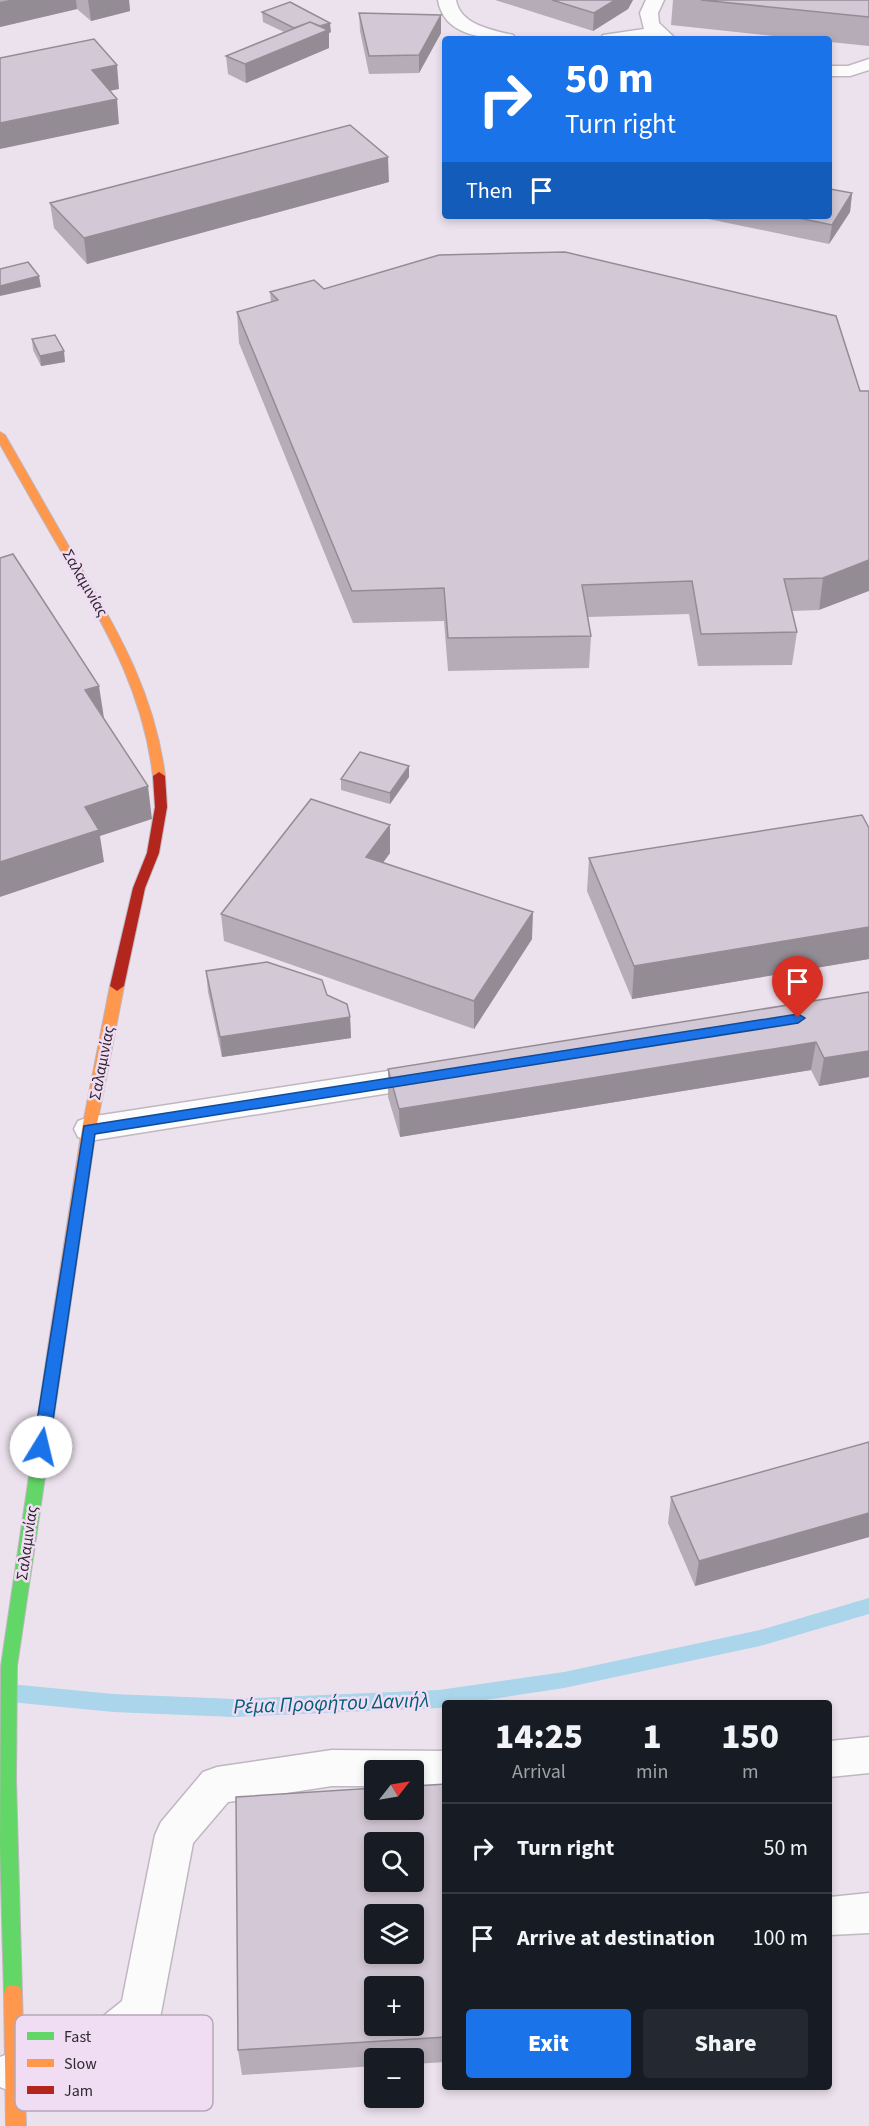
<!DOCTYPE html>
<html lang="en">
<head>
<meta charset="utf-8">
<style>
  :root { --surface:#171b24; --page:#242831; --text:#f1f3f6; --muted:#9ea1a6; --line:#363941; --accent:#1a73e8 }
  body { margin:0; font-family:"Source Sans 3",sans-serif; background:var(--page); color:var(--text); height:100vh; display:flex; flex-direction:column; font-size:22px; white-space:nowrap }
  * { box-sizing:border-box; margin:0 }
  p { font-size:20px; color:var(--muted) }
  .icon { flex:none; width:33px; height:33px; fill:none; stroke:currentColor; stroke-width:2; stroke-linecap:round; stroke-linejoin:round }
  .map { position:relative; flex:1; overflow:hidden }
  .panel { position:absolute; left:442px; top:1700px; width:390px; height:390px; display:flex; flex-direction:column; background:var(--surface); border-radius:6px; box-shadow:0 3px 9px #0003 }
  .panel>* { flex:none }
  .guide { position:absolute; left:442px; top:36px; width:390px; height:183px; border-radius:6px; box-shadow:0 3px 9px #0003; background:#1a73e8; color:#fff; overflow:hidden }
  .needle { width:39px; rotate:59deg }
  .controls { position:absolute; left:364px; top:1760px; display:grid; gap:12px }
  .controls a { display:grid; place-items:center; width:60px; height:60px; border-radius:6px; background:var(--surface); box-shadow:0 3px 9px #0003; font-size:30px }
  .pin { position:absolute; display:grid; place-items:center; width:51px; height:51px; color:#fff; margin:-62px -26px; border-radius:50% 50% 50% 0; rotate:-45deg; box-shadow:0 0 6px #0007 }
  .pin .icon { rotate:45deg }
  .me { position:absolute; width:66px; margin:-33px; rotate:9deg; stroke-linejoin:round; filter:drop-shadow(0 0 4px #0008) }
  .turn { display:flex; align-items:center; gap:21px; height:126px; padding:0 24px; font-size:27px }
  .turn .icon { width:78px; height:78px; stroke-width:2.5 }
  .turn b { display:block; font-size:42px; line-height:51px }
  .then { display:flex; align-items:center; height:57px; padding:0 24px; background:#0003; gap:12px; font-size:22px }
  .eta { display:flex; justify-content:space-evenly; align-items:center; height:102px; text-align:center }
  .eta b { font-size:36px; font-weight:800; line-height:42px }
  .primary-button { display:flex; gap:12px; margin-top:auto; padding:12px 24px }
  .primary-button a { flex:1; height:69px; border-radius:6px; background:var(--accent); color:#fff; font-size:24px; font-weight:800; line-height:69px; text-align:center }
  .primary-button a+a { background:var(--page); color:var(--text) }
  ul { padding:0; list-style:none }
  li { display:flex; align-items:center; gap:18px; height:90px; padding:0 24px; border-top:2px solid var(--line) }
  li div { flex:1 }
  li b { display:block; font-size:22px }
  li em { font-style:normal }
  .map>svg:first-child { display:block }
  .lines { fill:none; stroke-linecap:round; stroke-linejoin:round }
  .stream { fill:#aad5ea; fill-rule:evenodd }
  .lane-casing { stroke:#bfb7c0; stroke-width:3 }
  .fast-casing { stroke:#bfb7c0; stroke-width:2 }
  .slow-casing { stroke:#bfb7c0; stroke-width:2 }
  .jam-casing { stroke:#bfb7c0; stroke-width:2 }
  .lane { fill:#fcfbfc; fill-rule:evenodd }
  .fast { fill:#63d668; fill-rule:evenodd }
  .slow { fill:#ff974d; fill-rule:evenodd }
  .jam { fill:#b3261e; fill-rule:evenodd }
  .wall { fill:#b5acb7 }
  .shaded-wall { fill:#948c95 }
  .building { fill:#d3c8d5; stroke:#948c95; stroke-width:1.5; fill-rule:evenodd }
  .route { fill:#1a73e8; stroke:#114b97; stroke-width:1.5 }
  .labels { text-anchor:middle; dominant-baseline:central; stroke-width:5; stroke-linejoin:round; paint-order:stroke }
  .street-label { font-size:16px; fill:#2f2830; stroke:#f0ddf3 }
  .near-water-label { font-size:21px; font-style:italic; fill:#006079; stroke:#f0ddf3 }
  .key { fill:#f0ddf3; stroke:#b6a7b8; stroke-width:1.5 }
  .key-label { font-size:16px; fill:#2f2830 }
</style>
</head>
<body>
<div class="map">
<svg width="869" height="2126" viewBox="0 0 869 2126">
  <rect width="100%" height="100%" fill="#ece2ee"/>
  <g class="lines">
    <path class="stream" d="M 869,1598 L 869,1614 L 760,1646 L 564,1688 L 472,1702 L 446,1702 L 446,1707 L 439,1708 L 234,1717 L 113,1712 L 0,1701 L 0,1683 L 113,1694 L 234,1699 L 439,1690 L 564,1672 L 760,1630 Z"/>
    <g class="lane-casing">
      <path id="lane" d="M 438,0 L 456,0 C 460,25 492,30 513,35 L 516,39 C 486,39 444,37 438,0 Z
        M 646,0 L 664,0 L 658,13 L 659,23 L 676,39 L 600,39 L 603,35 L 644,29 L 640,13 Z
        M 869,59 L 869,70 L 850,76 L 830,76 L 830,66 L 848,66 Z
        M 427,1065 L 438,1068 L 442,1076 L 438,1084 L 427,1087 L 89,1141 L 78,1137 L 74,1129 L 78,1121 L 89,1117 Z
        M 869,1737 L 869,1773 L 830,1777 L 830,1741 Z
        M 332,1750 L 446,1751 L 446,1787 L 414,1787 L 414,1770 L 375,1770 L 375,1786 L 332,1786 L 228,1802 L 193,1843 L 161,2013 L 155,2028 L 95,2077 L 80,2083 L 15,2093 L 0,2087 L 0,2057 L 15,2051 L 71,2042 L 122,2001 L 155,1835 L 161,1822 L 203,1772 L 217,1767 Z
        M 869,1893 L 869,1933 L 830,1935 L 830,1897 Z"/>
    </g>
    <g class="fast-casing">
      <path id="fast" d="M 56,1342 L 61,1344 L 64,1348 L 17,1666 L 16,1780 L 22,1994 L 20,2001 L 13,2003 L 6,2001 L 4,1994 L 0,1846 L 1,1666 L 48,1348 L 51,1344 Z"/>
    </g>
    <g class="slow-casing">
      <path id="slow" d="M 0,432 L 5,435 C 30,479 55,522 80,566 C 120,635 155,696 165,776 L 163,779 L 155,779 L 153,776 C 144,697 110,636 71,568 C 47,527 23,485 0,444 Z
        M 117,981 L 124,986 L 96,1129 L 64,1348 L 61,1352 L 56,1354 L 51,1352 L 48,1348 L 82,1129 L 110,986 Z
        M 13,1985 L 20,1987 L 22,1994 L 26,2126 L 6,2126 L 4,1994 L 6,1987 Z"/>
    </g>
    <g class="jam-casing">
      <path id="jam" d="M 159,772 L 165,776 L 167,807 L 159,853 L 145,888 L 124,986 L 117,991 L 110,986 L 133,888 L 147,853 L 155,807 L 153,776 Z"/>
    </g>
    <use href="#lane" class="lane"/>
    <use href="#fast" class="fast"/>
    <use href="#slow" class="slow"/>
    <use href="#jam" class="jam"/>
  </g>
  <path class="wall" d="M 0,0 L 129,0 L 130,11 L 91,21 L 77,9 L 0,27 Z
    M 495,0 L 633,0 L 628,9 L 593,31 Z
    M 673,0 L 869,0 L 869,46 L 830,42 L 830,39 L 802,39 L 671,25 Z
    M 262,12 L 331,32 L 329,33 L 329,48 L 246,83 L 228,74 L 226,56 L 284,32 L 263,22 Z
    M 359,13 L 441,15 L 441,33 L 419,73 L 369,74 L 360,31 Z
    M 389,182 L 87,264 L 54,228 L 50,203 Z
    M 852,193 L 850,212 L 829,244 L 694,216 L 830,216 Z
    M 324,289 L 860,391 L 819,610 L 792,611 L 797,632 L 792,665 L 698,666 L 689,614 L 588,617 L 591,636 L 589,668 L 448,671 L 444,621 L 353,623 L 239,343 L 237,312 L 271,302 L 270,292 Z
    M 32,339 L 65,362 L 41,366 L 33,350 Z
    M 409,777 L 390,804 L 341,790 L 341,779 Z
    M 390,825 L 390,853 L 383,862 L 532,939 L 474,1029 L 224,941 L 221,914 Z
    M 869,828 L 869,959 L 632,999 L 587,891 L 589,858 Z
    M 206,971 L 327,995 L 350,1017 L 351,1038 L 222,1057 L 208,992 Z
    M 869,992 L 869,1077 L 819,1086 L 811,1070 L 400,1137 L 388,1097 L 388,1069 Z
    M 869,1442 L 869,1537 L 695,1586 L 668,1523 L 671,1497 Z
    M 446,1784 L 446,2062 L 414,2064 L 414,2058 L 375,2058 L 375,2066 L 242,2075 L 238,2050 Z"/>
  <path class="shaded-wall" d="M 9,0 L 76,0 L 77,9 L 0,27 L 0,2 Z
    M 88,0 L 129,0 L 130,11 L 91,21 Z
    M 615,0 L 633,0 L 628,9 L 593,31 L 594,13 Z
    M 441,15 L 441,33 L 419,73 L 419,55 Z
    M 330,23 L 331,32 L 329,33 L 329,48 L 246,83 L 245,64 L 303,33 Z
    M 117,65 L 119,89 L 95,94 L 92,70 Z
    M 117,99 L 119,124 L 0,149 L 0,123 Z
    M 388,157 L 389,182 L 87,264 L 84,238 Z
    M 852,193 L 850,212 L 829,244 L 832,225 Z
    M 39,276 L 41,287 L 0,296 L 0,286 Z
    M 64,351 L 65,362 L 41,366 L 40,356 Z
    M 869,560 L 869,591 L 819,610 L 823,578 Z
    M 99,686 L 104,718 L 85,690 Z
    M 409,766 L 409,777 L 390,804 L 390,793 Z
    M 148,786 L 152,819 L 100,836 L 104,862 L 0,897 L 0,862 L 85,807 Z
    M 390,825 L 390,853 L 367,885 L 366,857 Z
    M 533,912 L 532,939 L 474,1029 L 474,1001 Z
    M 869,927 L 869,959 L 632,999 L 634,966 Z
    M 350,1017 L 351,1038 L 222,1057 L 220,1037 Z
    M 816,1042 L 811,1070 L 400,1137 L 399,1109 Z
    M 869,1051 L 869,1077 L 819,1086 L 824,1058 Z
    M 869,1513 L 869,1537 L 695,1586 L 699,1561 Z"/>
  <path class="building" d="M 552,0 L 615,0 L 594,13 Z
    M 701,0 L 869,0 L 869,17 Z
    M 290,2 L 330,23 L 320,26 L 310,22 L 294,28 L 262,12 Z
    M 359,13 L 441,15 L 419,55 L 369,56 Z
    M 310,22 L 328,30 L 245,64 L 226,56 Z
    M 94,39 L 117,65 L 92,70 L 117,99 L 0,123 L 0,58 Z
    M 350,125 L 388,157 L 84,238 L 50,203 Z
    M 830,189 L 852,193 L 832,225 L 789,216 L 830,216 Z
    M 565,252 L 836,316 L 860,391 L 869,391 L 869,560 L 823,578 L 784,579 L 797,632 L 701,634 L 692,581 L 582,585 L 591,636 L 448,638 L 444,588 L 352,591 L 237,312 L 278,300 L 270,292 L 314,280 L 324,289 L 439,255 Z
    M 28,262 L 39,276 L 0,286 L 0,269 Z
    M 55,335 L 64,351 L 40,356 L 32,339 Z
    M 13,554 L 99,686 L 85,690 L 148,786 L 85,807 L 99,830 L 0,862 L 0,558 Z
    M 360,752 L 409,766 L 390,793 L 341,779 Z
    M 311,799 L 390,825 L 366,857 L 533,912 L 474,1001 L 221,914 Z
    M 862,815 L 869,828 L 869,927 L 634,966 L 589,858 Z
    M 267,962 L 322,980 L 327,995 L 347,1004 L 350,1017 L 220,1037 L 206,971 Z
    M 869,992 L 869,1051 L 824,1058 L 816,1042 L 399,1109 L 388,1069 Z
    M 869,1442 L 869,1513 L 699,1561 L 671,1497 Z
    M 446,1784 L 446,2037 L 238,2050 L 236,1797 L 375,1788 L 375,1809 L 414,1809 L 414,1786 ZM 375,1842 L 414,1842 L 414,1881 L 375,1881 ZM 375,1914 L 414,1914 L 414,1953 L 375,1953 ZM 375,1986 L 414,1986 L 414,2025 L 375,2025 Z"/>
  <path class="route" d="M 798,1014 L 805,1018 L 798,1023 L 95,1134 L 49,1447 L 47,1452 L 41,1454 L 35,1452 L 33,1447 L 84,1126 Z"/>
  <g class="labels">
    <g class="street-label">
      <text transform="translate(85 583) rotate(60)">Σαλαμινίας</text>
      <text transform="translate(102 1063) rotate(-79)">Σαλαμινίας</text>
      <text transform="translate(27 1543) rotate(-82)">Σαλαμινίας</text>
    </g>
    <g class="near-water-label">
      <text transform="translate(331 1703) rotate(-2)">Ρέμα Προφήτου Δανιήλ</text>
    </g>
  </g>
  <rect x="15" y="2015" width="198" height="96" rx="9" class="key"/>
  <rect x="27" y="2032" width="27" height="8" fill="#63d668"/>
  <rect x="27" y="2059" width="27" height="8" fill="#ff974d"/>
  <rect x="27" y="2086" width="27" height="8" fill="#b3261e"/>
  <g class="key-label">
    <text x="64" y="2042">Fast</text>
    <text x="64" y="2069">Slow</text>
    <text x="64" y="2096">Jam</text>
  </g>
</svg>
<div class="controls">
<a><svg class="needle" viewBox="-14 -14 28 28"><path d="M0-13l5 13h-10z" fill="#e53935"/><path d="M0 13l5-13h-10z" fill="#9ea1a6"/></svg></a>
<a><svg class="icon" aria-label="search" viewBox="0 0 24 24"><circle cx="10" cy="10" r="6"/><path d="M15 15l6 6"/></svg></a>
<a><svg class="icon" aria-label="layers" viewBox="0 0 24 24"><path d="M12 4l9 5-9 5-9-5zM3 14l9 5 9-5"/></svg></a>
<a>+</a>
<a>−</a>
</div>
<div class="pin" style="left:798px;top:1018px;background:#d93025"><svg class="icon" aria-label="arrive" viewBox="0 0 24 24"><path d="M6 21V4h12l-3 4 3 4H6"/></svg></div>
<svg class="me" style="left:41px;top:1447px" viewBox="-20 -20 40 40"><circle r="19" fill="#fff"/><path d="M0-13L10 11 0 6-10 11z" fill="#1a73e8"/></svg>
<div class="guide">
<div class="turn"><svg class="icon" aria-label="right" viewBox="0 0 24 24"><path d="M7 20v-9h11M14 6l5 5-5 5"/></svg><div><b>50 m</b>Turn right</div></div>
<div class="then">Then<svg class="icon" aria-label="arrive" viewBox="0 0 24 24"><path d="M6 21V4h12l-3 4 3 4H6"/></svg></div>
</div>
<section class="panel">
<div class="eta">
<div><b>14:25</b><p>Arrival</p></div>
<div><b>1</b><p>min</p></div>
<div><b>150</b><p>m</p></div>
</div>
<ul>
<li><svg class="icon" aria-label="right" viewBox="0 0 24 24"><path d="M7 20v-9h11M14 6l5 5-5 5"/></svg><div><b>Turn right</b></div><em>50 m</em></li>
<li><svg class="icon" aria-label="arrive" viewBox="0 0 24 24"><path d="M6 21V4h12l-3 4 3 4H6"/></svg><div><b>Arrive at destination</b></div><em>100 m</em></li>
</ul>
<div class="primary-button"><a>Exit</a><a>Share</a></div>
</section>
</div>
</body>
</html>
